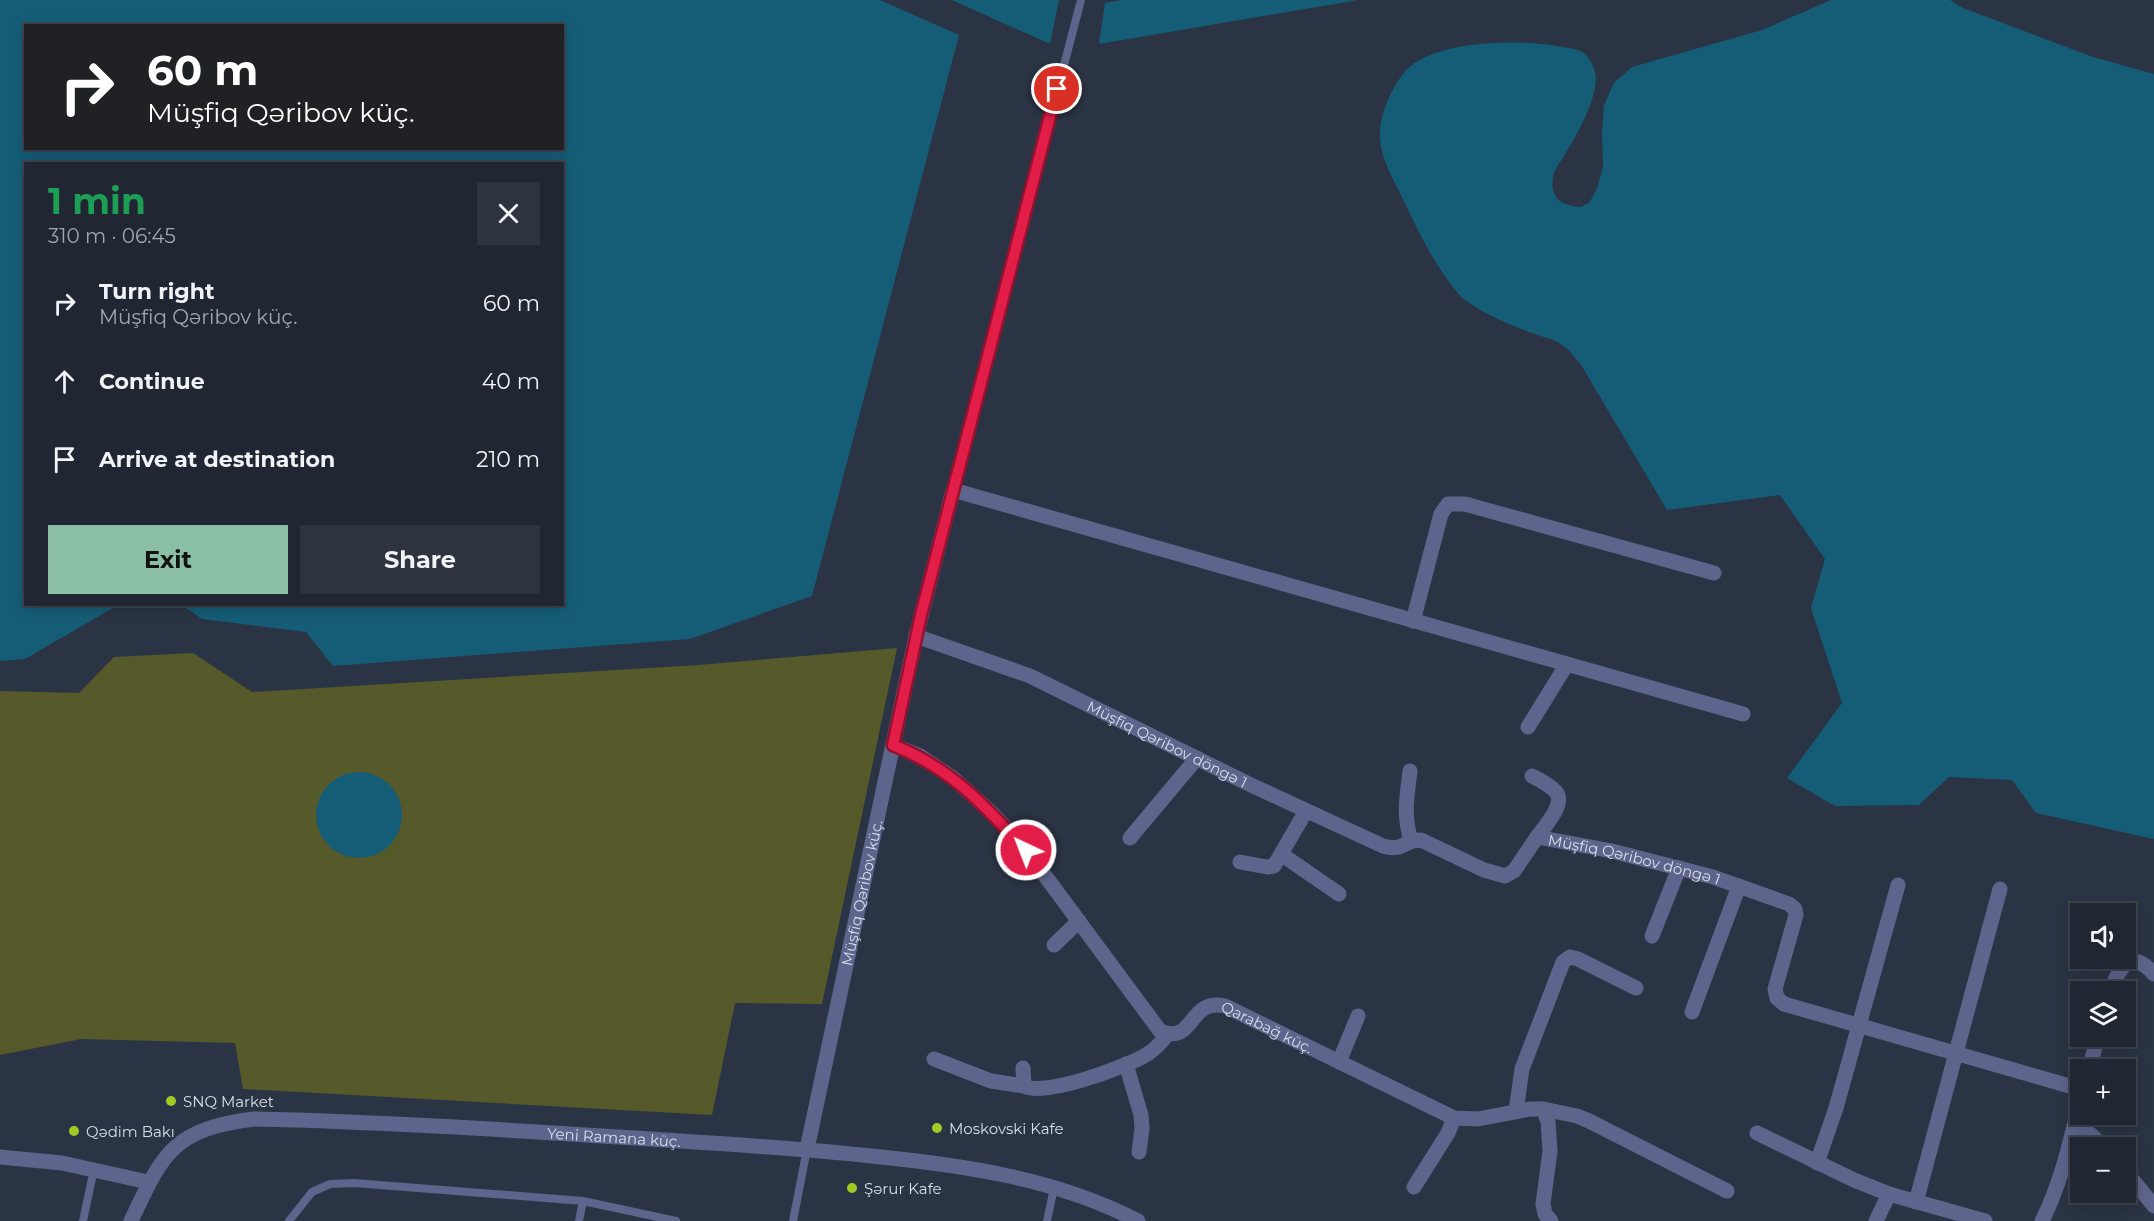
<!DOCTYPE html>
<html lang="en">
<head>
<meta charset="utf-8">
<style>
  :root { --surface:#202733; --page:#2d333f; --text:#f1f3f6; --muted:#a2a5ac; --line:#3d444e; --accent:#8abfa5 }
  body { margin:0; font-family:Montserrat,sans-serif; background:var(--page); color:var(--text); height:100vh; display:flex; flex-direction:column; font-size:22px; white-space:nowrap }
  * { box-sizing:border-box; margin:0 }
  p { font-size:20px; color:var(--muted) }
  .icon { flex:none; width:33px; height:33px; fill:none; stroke:currentColor; stroke-width:2; stroke-linecap:round; stroke-linejoin:round }
  .map { position:relative; flex:1; overflow:hidden }
  .side { position:absolute; left:24px; top:162px; width:540px; height:444px; display:flex; flex-direction:column; background:var(--surface); border-radius:0px; box-shadow:0 3px 15px #0003,0 0 0 2px var(--line) }
  .side>* { flex:none }
  .hud { position:absolute; left:24px; top:24px; width:540px; height:126px; border-radius:0px; box-shadow:0 3px 15px #0003,0 0 0 2px var(--line); background:#202124; color:#fff; overflow:hidden }
  .tools { position:absolute; left:2070px; top:903px; display:grid; gap:12px }
  .tools a { display:grid; place-items:center; width:66px; height:66px; border-radius:0px; background:var(--surface); box-shadow:0 3px 15px #0003,0 0 0 2px var(--line); font-size:30px }
  .pin { position:absolute; display:grid; place-items:center; width:51px; height:51px; color:#fff; margin:-26px; border:3px solid #fff; border-radius:50%; box-shadow:0 2px 6px #0007 }
  .me { position:absolute; width:66px; margin:-33px; rotate:317deg; stroke-linejoin:round; filter:drop-shadow(0 0 4px #0008) }
  .turn { display:flex; align-items:center; gap:21px; height:126px; padding:0 24px; font-size:27px }
  .turn .icon { width:78px; height:78px; stroke-width:2.5 }
  .turn b { display:block; font-size:42px; line-height:51px }
  .round { display:grid; place-items:center; flex:none; width:63px; height:63px; border-radius:0px; background:var(--page) }
  .headline { display:flex; align-items:center; justify-content:space-between; height:102px; padding:0 24px }
  h1 { font-size:36px; font-weight:700; line-height:45px; color:#1e9e55 }
  .button { display:flex; gap:12px; margin-top:auto; padding:12px 24px }
  .button a { flex:1; height:69px; border-radius:0px; background:var(--accent); color:#111; font-size:24px; font-weight:700; line-height:69px; text-align:center }
  .button a+a { background:var(--page); color:var(--text) }
  ul { padding:0; list-style:none }
  li { display:flex; align-items:center; gap:18px; height:78px; padding:0 24px }
  li div { flex:1 }
  li b { display:block; font-size:22px }
  li em { font-style:normal }
  .map>svg:first-child { display:block }
  .green { fill:#565a2a }
  .water { fill:#155d77; fill-rule:evenodd }
  .lines { fill:none; stroke-linecap:round; stroke-linejoin:round }
  .service { stroke:#5e658c; stroke-width:8 }
  .minor { stroke:#5e658c; stroke-width:15 }
  .tertiary { stroke:#5e658c; stroke-width:15 }
  .route-casing { stroke:#92132f; stroke-width:15 }
  .route { stroke:#e11d48; stroke-width:10 }
  .poi-dot { fill:#a4c824; stroke:#2b3444; stroke-width:2 }
  .labels { text-anchor:middle; dominant-baseline:central; stroke-width:4.5; stroke-linejoin:round; paint-order:stroke }
  .street-label { font-size:15px; fill:#d8dee8; stroke:#2b3444 }
  .poi-label { font-size:15px; fill:#d8dee8; stroke:#2b3444; text-anchor:start }
</style>
</head>
<body>
<div class="map">
<svg width="2154" height="1221" viewBox="0 0 2154 1221">
  <rect width="100%" height="100%" fill="#2b3444"/>
  <path class="green" d="M 897,648 L 822,1004 L 735,1003 L 712,1115 L 243,1089 L 235,1043 L 81,1039 L 0,1055 L 0,691 L 79,693 L 114,657 L 193,653 L 252,692 L 699,665 Z"/>
  <path class="water" d="M 0,0 L 880,0 L 959,35 L 812,596 L 690,639 L 333,666 L 306,632 L 202,619 L 182,605 L 562,604 L 562,164 L 26,164 L 26,604 L 118,605 L 25,659 L 0,661 ZM 26,26 L 562,26 L 562,148 L 26,148 Z
    M 952,0 L 1059,0 L 1050,44 Z
    M 1122,0 L 1358,0 L 1099,44 L 1105,3 Z
    M 1831,0 L 1950,0 L 1963,8 L 2093,57 L 2154,74 L 2154,839 L 2036,813 L 2012,780 L 1949,777 L 1919,805 L 1835,806 L 1787,778 L 1842,703 L 1811,608 L 1825,559 L 1780,495 L 1667,510 L 1580,363 C 1574,357 1568,348 1561,344 C 1554,339 1543,337 1535,334 C 1513,326 1471,310 1456,291 C 1435,265 1418,232 1404,201 C 1395,182 1381,160 1380,138 C 1378,116 1395,78 1412,65 C 1445,40 1522,39 1562,47 C 1569,48 1578,49 1584,53 C 1589,57 1594,66 1595,72 C 1601,99 1568,150 1554,172 C 1549,196 1557,205 1581,207 L 1589,203 L 1597,189 L 1603,167 L 1602,132 L 1604,105 L 1614,83 L 1632,67 L 1762,30 Z
    M316 815a43 43 0 1 1 86 0a43 43 0 1 1-86 0Z"/>
  <g class="lines">
    <path class="service" d="M 953,490 L 1081,0
      M 83,1221 L 94,1169
      M 289,1221 L 312,1192 L 330,1184 L 354,1183 L 583,1201 L 676,1221
      M 579,1221 L 583,1201
      M 793,1221 L 807,1149
      M 1047,1221 L 1054,1188"/>
    <g class="minor">
      <path d="M 1413,621 L 1441,514 L 1448,504 L 1465,504 L 1714,573"/>
      <path id="s1" d="M 916,636 L 1030,676 L 1253,786 L 1383,846 C 1405,852 1402,840 1421,840 L 1484,870 L 1505,876 L 1514,871 L 1537,837 L 1612,851 L 1713,877 L 1789,904 L 1795,909 L 1796,915 L 1775,989 L 1777,998 L 1784,1004 L 2080,1089"/>
      <path d="M 1528,727 L 1567,664"/>
      <path id="s2" d="M 893,745 L 920,756 L 953,778 L 993,814 L 1026,850 L 1160,1031 C 1195,1046 1188,997 1225,1006 L 1454,1118 L 1478,1119 L 1530,1109 L 1543,1109 L 1548,1121 L 1550,1151 L 1543,1204 L 1545,1214 L 1551,1221"/>
      <path d="M 1410,771 C 1407,796 1403,816 1411,840"/>
      <path d="M 1532,776 C 1540,780 1550,785 1556,792 C 1566,804 1544,827 1537,837"/>
      <path d="M 1130,838 L 1197,758"/>
      <path d="M 1281,854 L 1339,894"/>
      <path d="M 1240,862 L 1267,867 L 1274,866 L 1306,811"/>
      <path d="M 1652,936 L 1679,868"/>
      <path d="M 1054,945 L 1079,921"/>
      <path d="M 2111,992 C 2118,967 2131,948 2154,974"/>
      <path d="M 1692,1012 L 1739,886"/>
      <path d="M 934,1059 L 991,1081 L 1024,1086"/>
      <path d="M 1339,1062 L 1358,1016"/>
      <path d="M 1126,1064 L 1141,1115 L 1142,1129 L 1139,1152"/>
      <path d="M 1023,1068 L 1024,1086 C 1044,1097 1123,1068 1144,1056 C 1154,1051 1161,1043 1168,1034"/>
      <path d="M 2089,1070 L 2098,1036"/>
      <path d="M 1543,1109 L 1577,1116 L 1589,1121 L 1727,1191"/>
      <path d="M 1516,1111 L 1522,1069 L 1563,962 L 1570,957 L 1578,959 L 1636,988"/>
      <path d="M 2074,1128 L 2088,1132 L 2105,1148"/>
      <path d="M 1757,1133 L 1854,1180 L 1889,1194 L 1985,1221"/>
      <path id="s3" d="M 807,1149 L 916,636 L 953,490 L 1743,714"/>
      <path d="M 0,1157 L 62,1163 L 148,1182"/>
      <path d="M 1817,1163 L 1836,1108 L 1898,885"/>
      <path d="M 2126,1172 L 2154,1206"/>
      <path d="M 1414,1187 L 1448,1133 L 1454,1118"/>
      <path d="M 1916,1202 L 2000,889"/>
      <path d="M 1876,1221 L 1889,1194"/>
      <path d="M 2042,1221 C 2061,1183 2070,1143 2080,1102"/>
    </g>
    <path class="tertiary" id="s4" d="M 131,1221 C 163,1152 174,1129 254,1119 C 396,1122 538,1132 680,1141 C 744,1145 807,1149 871,1156 C 962,1165 1055,1178 1138,1221"/>
  </g>
  <g class="lines">
    <g class="route-casing">
      <path id="route" d="M 1026,850 C 983,804 952,769 893,745 L 921,615 L 1057,89"/>
    </g>
    <use href="#route" class="route"/>
  </g>
  <g class="poi-dot">
    <circle cx="171" cy="1101" r="6"/>
    <circle cx="937" cy="1128" r="6"/>
    <circle cx="74" cy="1131" r="6"/>
    <circle cx="852" cy="1188" r="6"/>
  </g>
  <g class="labels">
    <g class="street-label">
      <text stroke="none"><textPath href="#s1" startOffset="274">Müşfiq Qəribov döngə 1</textPath></text>
      <text stroke="none"><textPath href="#s1" startOffset="795">Müşfiq Qəribov döngə 1</textPath></text>
      <text stroke="none"><textPath href="#s3" startOffset="262">Müşfiq Qəribov küç.</textPath></text>
      <text stroke="none"><textPath href="#s2" startOffset="520">Qarabağ küç.</textPath></text>
      <text stroke="none"><textPath href="#s4" startOffset="532">Yeni Ramana küç.</textPath></text>
    </g>
    <g class="poi-label">
      <text x="183" y="1101">SNQ Market</text>
      <text x="949" y="1128">Moskovski Kafe</text>
      <text x="86" y="1131">Qədim Bakı</text>
      <text x="864" y="1188">Şərur Kafe</text>
    </g>
  </g>
</svg>
<div class="tools">
<a><svg class="icon" aria-label="sound" viewBox="0 0 24 24"><path d="M4 9h4l5-4v14l-5-4H4zM17 9q2 3 0 6"/></svg></a>
<a><svg class="icon" aria-label="layers" viewBox="0 0 24 24"><path d="M12 4l9 5-9 5-9-5zM3 14l9 5 9-5"/></svg></a>
<a>+</a>
<a>−</a>
</div>
<div class="pin" style="left:1057px;top:89px;background:#d93025"><svg class="icon" aria-label="arrive" viewBox="0 0 24 24"><path d="M6 21V4h12l-3 4 3 4H6"/></svg></div>
<svg class="me" style="left:1026px;top:850px" viewBox="-20 -20 40 40"><circle r="17" fill="#e11d48" stroke="#fff" stroke-width="3"/><path d="M0-11L8 9 0 5-8 9z" fill="#fff"/></svg>
<div class="hud">
<div class="turn"><svg class="icon" aria-label="right" viewBox="0 0 24 24"><path d="M7 20v-9h11M14 6l5 5-5 5"/></svg><div><b>60 m</b>Müşfiq Qəribov küç.</div></div>
</div>
<section class="side">
<div class="headline"><div><h1>1 min</h1><p>310 m · 06:45</p></div><a class="round"><svg class="icon" aria-label="close" viewBox="0 0 24 24"><path d="M6 6l12 12M18 6L6 18"/></svg></a></div>
<ul>
<li><svg class="icon" aria-label="right" viewBox="0 0 24 24"><path d="M7 20v-9h11M14 6l5 5-5 5"/></svg><div><b>Turn right</b><p>Müşfiq Qəribov küç.</p></div><em>60 m</em></li>
<li><svg class="icon" aria-label="ahead" viewBox="0 0 24 24"><path d="M12 20V5M6 11l6-6 6 6"/></svg><div><b>Continue</b></div><em>40 m</em></li>
<li><svg class="icon" aria-label="arrive" viewBox="0 0 24 24"><path d="M6 21V4h12l-3 4 3 4H6"/></svg><div><b>Arrive at destination</b></div><em>210 m</em></li>
</ul>
<div class="button"><a>Exit</a><a>Share</a></div>
</section>
</div>
</body>
</html>
